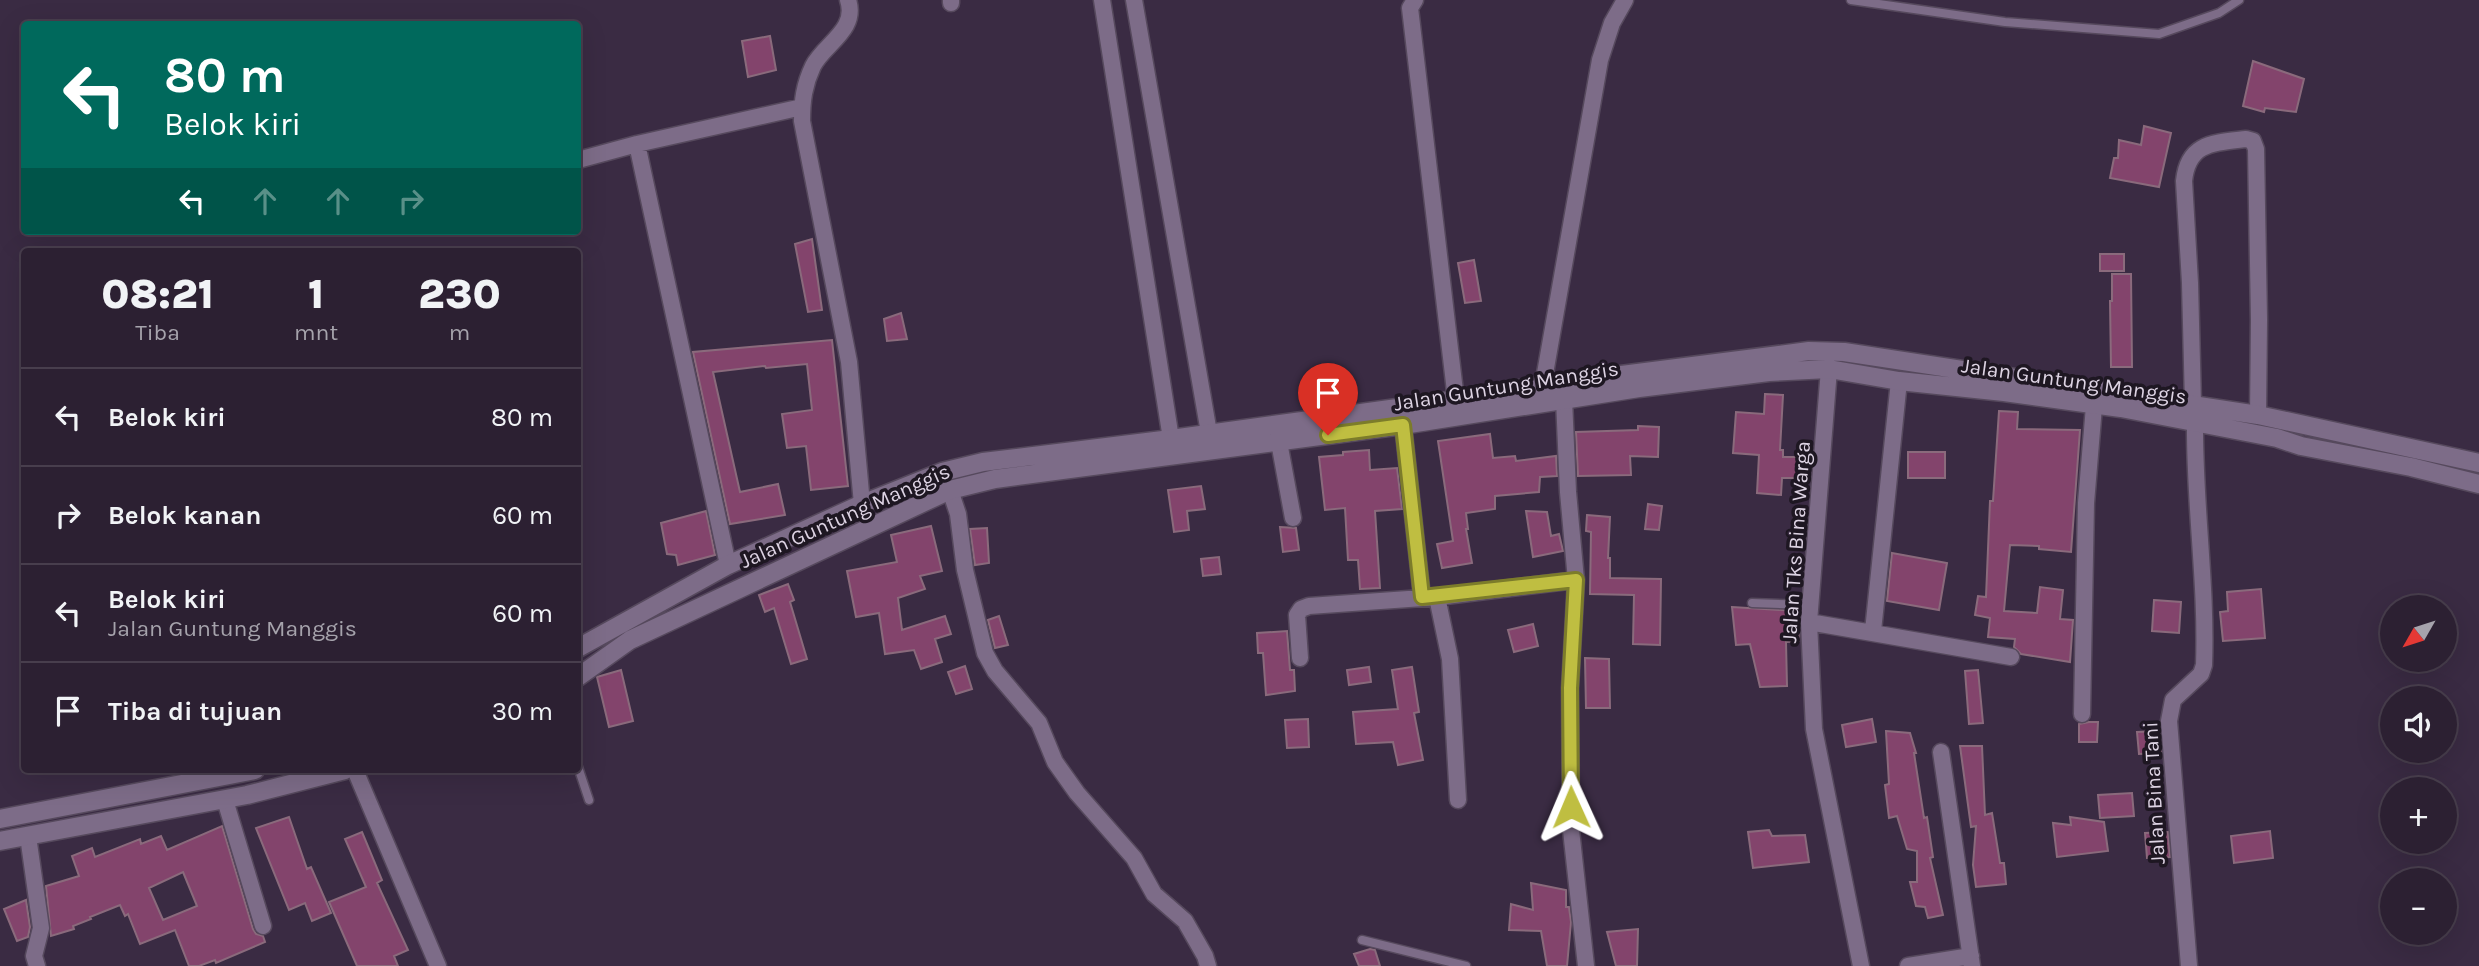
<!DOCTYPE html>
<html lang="id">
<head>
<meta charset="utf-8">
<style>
  :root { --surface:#2c2032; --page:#382d3e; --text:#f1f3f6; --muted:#a6a3ac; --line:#483e4d }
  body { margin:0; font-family:Karla,sans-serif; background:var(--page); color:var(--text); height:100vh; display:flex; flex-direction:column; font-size:26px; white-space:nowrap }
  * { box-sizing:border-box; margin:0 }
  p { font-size:23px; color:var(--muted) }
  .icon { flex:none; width:38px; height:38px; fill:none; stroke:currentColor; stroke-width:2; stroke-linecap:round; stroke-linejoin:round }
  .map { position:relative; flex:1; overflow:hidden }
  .sheet { position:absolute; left:21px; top:248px; width:560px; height:525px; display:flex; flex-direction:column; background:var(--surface); border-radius:7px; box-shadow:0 7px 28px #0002,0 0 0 2px var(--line) }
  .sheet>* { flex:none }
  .guide { position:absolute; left:21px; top:21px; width:560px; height:214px; border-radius:7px; box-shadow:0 7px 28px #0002,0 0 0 2px var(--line); background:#00695c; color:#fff; overflow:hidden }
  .needle { width:46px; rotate:231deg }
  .controls { position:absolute; left:2380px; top:595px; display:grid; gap:14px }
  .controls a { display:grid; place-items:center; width:77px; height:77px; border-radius:50%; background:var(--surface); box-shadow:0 7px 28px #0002,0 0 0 2px var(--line); font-size:35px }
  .pin { position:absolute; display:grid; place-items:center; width:60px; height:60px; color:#fff; margin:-72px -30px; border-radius:50% 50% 50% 0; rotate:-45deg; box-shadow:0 0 7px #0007 }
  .pin .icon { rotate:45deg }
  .me { position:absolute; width:77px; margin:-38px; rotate:359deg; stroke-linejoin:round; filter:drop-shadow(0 0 5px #0008) }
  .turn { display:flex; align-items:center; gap:24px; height:147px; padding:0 28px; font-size:32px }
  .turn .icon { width:91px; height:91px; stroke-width:2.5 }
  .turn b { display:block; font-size:49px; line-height:60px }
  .lanes { display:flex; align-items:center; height:66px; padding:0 28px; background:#0003; justify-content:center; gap:35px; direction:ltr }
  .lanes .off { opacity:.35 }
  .eta { display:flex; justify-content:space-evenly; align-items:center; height:119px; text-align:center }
  .eta b { font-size:42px; font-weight:800; line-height:49px }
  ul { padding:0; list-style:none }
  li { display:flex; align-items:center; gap:21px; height:98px; padding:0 28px; border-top:2px solid var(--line) }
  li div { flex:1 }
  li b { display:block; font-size:26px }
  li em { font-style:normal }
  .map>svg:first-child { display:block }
  .building { fill:#83446c; stroke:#8a6a7c; stroke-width:2; fill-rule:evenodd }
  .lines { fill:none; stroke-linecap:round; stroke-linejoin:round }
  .service-casing { stroke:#56495d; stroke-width:11 }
  .minor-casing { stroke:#56495d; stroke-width:19 }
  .tertiary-casing { stroke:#56495d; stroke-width:21 }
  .service { stroke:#7d6c88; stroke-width:8 }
  .minor { stroke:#7d6c88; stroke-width:16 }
  .tertiary { stroke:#7d6c88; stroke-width:18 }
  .route-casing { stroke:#7c7c2a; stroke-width:18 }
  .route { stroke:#bfbe41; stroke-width:12 }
  .labels { text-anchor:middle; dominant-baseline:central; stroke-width:7; stroke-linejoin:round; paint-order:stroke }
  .street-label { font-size:21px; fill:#ddd3e3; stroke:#1e1722 }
</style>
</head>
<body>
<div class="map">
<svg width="2479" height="966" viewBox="0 0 2479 966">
  <rect width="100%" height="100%" fill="#3a2b43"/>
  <path class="building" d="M 770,36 L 776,70 L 748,77 L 742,41 Z
    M 2253,61 L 2304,79 L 2296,112 L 2265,108 L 2264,112 L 2243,106 Z
    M 2144,126 L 2171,133 L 2159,187 L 2110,178 L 2114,158 L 2118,158 L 2119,140 L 2141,145 Z
    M 812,239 L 822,310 L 808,312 L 795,244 Z
    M 2100,254 L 2124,254 L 2124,271 L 2100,271 Z
    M 1474,260 L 1481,301 L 1465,303 L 1458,263 Z
    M 2112,274 L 2131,274 L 2132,367 L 2111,367 L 2110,301 L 2112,301 Z
    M 901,313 L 907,339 L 887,341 L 884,319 Z
    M 832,340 L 848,486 L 811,490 L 806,446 L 787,448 L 782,414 L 812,410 L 807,364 L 766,368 L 765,366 L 713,372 L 740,492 L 778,484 L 785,515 L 730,524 L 693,352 Z
    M 1765,394 L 1783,395 L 1780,450 L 1783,450 L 1783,457 L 1806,457 L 1807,478 L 1782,478 L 1781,495 L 1757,493 L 1759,455 L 1733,453 L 1736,412 L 1764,414 Z
    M 1999,411 L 2018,412 L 2017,429 L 2080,430 L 2071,552 L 2039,549 L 2039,546 L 2010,545 L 2004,611 L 2037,613 L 2040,587 L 2063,590 L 2060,619 L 2073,620 L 2070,662 L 2021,654 L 2014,647 L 2015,639 L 1988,637 L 1990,618 L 1975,615 L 1978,596 L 1986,597 L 1990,501 L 1993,501 Z
    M 1638,426 L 1659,427 L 1658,457 L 1630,456 L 1631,475 L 1578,476 L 1576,432 L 1638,430 Z
    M 1490,434 L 1493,458 L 1515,456 L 1516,461 L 1556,456 L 1557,476 L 1540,477 L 1539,492 L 1495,496 L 1495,509 L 1466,513 L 1468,529 L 1466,529 L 1472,563 L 1442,568 L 1437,544 L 1453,541 L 1438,441 Z
    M 1369,450 L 1370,470 L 1397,468 L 1402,509 L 1375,511 L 1380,588 L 1360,589 L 1358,560 L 1348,560 L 1345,508 L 1325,510 L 1319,457 L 1343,455 L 1343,452 Z
    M 1908,452 L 1945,452 L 1945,478 L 1908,478 Z
    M 1201,486 L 1205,509 L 1187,511 L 1189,530 L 1174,532 L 1168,490 Z
    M 1648,504 L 1662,506 L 1659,530 L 1645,529 Z
    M 706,511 L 715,555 L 678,565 L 676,555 L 667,554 L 661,523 Z
    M 1526,511 L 1547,512 L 1551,536 L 1559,534 L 1563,551 L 1533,557 Z
    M 1587,515 L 1610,517 L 1608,558 L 1610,558 L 1610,578 L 1661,579 L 1660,645 L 1633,644 L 1634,595 L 1590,594 L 1591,532 L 1586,531 Z
    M 931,526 L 942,571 L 920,576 L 925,589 L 898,598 L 902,630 L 945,616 L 951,634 L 935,639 L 942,662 L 921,669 L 914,650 L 885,654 L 879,613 L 856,617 L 847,571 L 897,562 L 891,535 Z
    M 1280,527 L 1296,528 L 1299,550 L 1283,552 Z
    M 987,528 L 989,563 L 975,565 L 970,529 Z
    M 1892,553 L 1947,563 L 1939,610 L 1887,601 Z
    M 1219,557 L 1221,574 L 1203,576 L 1201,559 Z
    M 788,584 L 794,600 L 790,602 L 807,659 L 791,664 L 774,608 L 765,612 L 759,595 Z
    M 2261,589 L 2265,638 L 2223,641 L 2220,612 L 2228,611 L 2227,592 Z
    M 2154,600 L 2181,602 L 2179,633 L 2152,631 Z
    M 1732,607 L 1797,611 L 1799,641 L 1786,642 L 1787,686 L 1760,687 L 1750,644 L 1736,645 Z
    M 999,616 L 1008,645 L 995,648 L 988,620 Z
    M 1533,624 L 1538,646 L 1514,652 L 1508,630 Z
    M 1287,631 L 1290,670 L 1294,670 L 1295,691 L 1266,695 L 1263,653 L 1258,653 L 1257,633 Z
    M 1585,658 L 1609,659 L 1610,708 L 1586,708 Z
    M 965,666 L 972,689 L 956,694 L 948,672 Z
    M 1369,667 L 1371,682 L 1349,685 L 1347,670 Z
    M 1412,667 L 1419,712 L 1414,713 L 1423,760 L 1398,765 L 1393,742 L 1356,744 L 1353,712 L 1398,709 L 1392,670 Z
    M 621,670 L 633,721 L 609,727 L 597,677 Z
    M 1978,670 L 1983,723 L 1969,724 L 1965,671 Z
    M 1308,719 L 1309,747 L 1287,748 L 1285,720 Z
    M 1872,719 L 1876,742 L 1846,747 L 1842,725 Z
    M 2089,722 L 2098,722 L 2097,742 L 2079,742 L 2079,724 Z
    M 1886,731 L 1910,733 L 1916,753 L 1914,753 L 1924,818 L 1927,817 L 1933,857 L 1930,858 L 1943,915 L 1928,918 L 1925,907 L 1916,906 L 1910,882 L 1917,882 L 1917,851 L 1907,849 L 1897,816 L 1889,818 L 1885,785 L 1889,784 Z
    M 2159,731 L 2161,753 L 2139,754 L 2137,732 Z
    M 1960,746 L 1982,746 L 1985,815 L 1992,813 L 2000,863 L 2004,863 L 2006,884 L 1976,887 L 1973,865 L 1976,826 L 1971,827 Z
    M 2132,793 L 2134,816 L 2100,818 L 2098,795 Z
    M 289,817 L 307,869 L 311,867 L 331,913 L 312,921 L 305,903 L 289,910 L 256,828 Z
    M 2070,817 L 2104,822 L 2108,851 L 2057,857 L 2053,823 L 2071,825 Z
    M 222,826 L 253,929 L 256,934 L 263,936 L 265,942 L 216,963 L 215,960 L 199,966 L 189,966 L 175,930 L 140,944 L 128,914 L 125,916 L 120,905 L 90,917 L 91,919 L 73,926 L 74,929 L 51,936 L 46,886 L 79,876 L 72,856 L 92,848 L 95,857 L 140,839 L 141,844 L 161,836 L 167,850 ZM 183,872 L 197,906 L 163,920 L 149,888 Z
    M 1769,830 L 1772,836 L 1805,835 L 1809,862 L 1753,868 L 1748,832 Z
    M 2270,831 L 2273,858 L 2234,863 L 2231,836 Z
    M 362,832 L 382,880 L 377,883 L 408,950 L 394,956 L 398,966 L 357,966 L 329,902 L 366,887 L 345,839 Z
    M 2168,832 L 2170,857 L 2147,858 L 2145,833 Z
    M 1531,883 L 1566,890 L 1566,907 L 1569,907 L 1571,922 L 1567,966 L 1547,966 L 1541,931 L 1509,930 L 1511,904 L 1533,910 Z
    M 26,900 L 30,927 L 28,937 L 17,941 L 4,909 Z
    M 1638,929 L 1637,966 L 1616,966 L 1607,932 Z
    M 1370,949 L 1375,950 L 1380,966 L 1359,966 L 1354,954 Z"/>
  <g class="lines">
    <g class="service-casing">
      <path id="service" d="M 1851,0 L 2005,22 L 2159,34 L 2219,13 L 2239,0
        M 1752,603 L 1810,605
        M 578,767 L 589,800
        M 1362,940 L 1466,966"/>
    </g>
    <g class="minor-casing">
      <path id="minor" d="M 848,0 C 858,30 824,44 813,66 C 804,85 802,101 802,121 L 849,362 L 862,504
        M 1102,0 L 1171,439
        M 1134,0 L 1209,433
        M 1415,0 L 1410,8 L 1456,400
        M 951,3 L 951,0
        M 637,144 L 728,565
        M 578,160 L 637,144 L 802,107
        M 1829,369 L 1809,622 L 1814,729 L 1861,966
        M 1543,385 L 1600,60 L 1612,23 L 1625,0
        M 1564,399 L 1568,492 L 1576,580 L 1570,688 L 1571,830 L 1586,966
        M 2193,404 L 2190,283 L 2184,181 C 2188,143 2212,143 2246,139 L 2253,141 L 2256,149 L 2259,320 L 2258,415
        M 1403,425 L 1422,597
        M 1279,442 L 1293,518
        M 950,490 L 958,514 L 965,570 L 985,653 L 995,671 L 1039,723 L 1055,762 L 1077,793 L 1134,858 L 1154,894 L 1185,921 L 1205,956 L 1208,966
        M 1437,597 L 1450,659 L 1458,800
        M 1809,622 L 2011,657
        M 1873,631 L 1899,381
        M 1300,658 L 1297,615 L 1301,609 L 1309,606 L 1437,597 L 1576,580
        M 2082,714 L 2086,503 L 2094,406
        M 1941,752 L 1972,966
        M 355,770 L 438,966
        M 225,800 L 263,926
        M 28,836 L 41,928 L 34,956 L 37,966
        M 1908,966 L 1971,956
        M 2189,966 L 2169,721 L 2173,700 L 2201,674 L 2204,665 C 2207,584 2194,503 2195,422"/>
    </g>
    <g class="tertiary-casing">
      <path id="tertiary" d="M 578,648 L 728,565 L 862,504 L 942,472 L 983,462 L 1171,439 L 1456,400 L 1543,385 L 1809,351 L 1844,352 L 2258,415 L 2479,463
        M 578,677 L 630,640 L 950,490 L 995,479 L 1403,425 L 1639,388 L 1769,372 L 1829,369 L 1899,381 L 2004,392 L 2121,408 L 2277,438 L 2301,446 L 2411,467 L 2479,484
        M 0,819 L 255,770
        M 0,841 L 247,795 L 345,770"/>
    </g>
    <use href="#service" class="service"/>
    <use href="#minor" class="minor"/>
    <use href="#tertiary" class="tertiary"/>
  </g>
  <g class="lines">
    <g class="route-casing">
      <path id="route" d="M 1328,435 L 1403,425 L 1422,597 L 1576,580 L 1570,688 L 1571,807"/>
    </g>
    <use href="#route" class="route"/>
  </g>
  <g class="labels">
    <g class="street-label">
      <text transform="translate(2074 381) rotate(8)">Jalan Guntung Manggis</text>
      <text transform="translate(1506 386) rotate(-9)">Jalan Guntung Manggis</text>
      <text transform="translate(845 516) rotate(-24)">Jalan Guntung Manggis</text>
      <text transform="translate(1796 542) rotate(-86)">Jalan Tks Bina Warga</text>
      <text transform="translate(2154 793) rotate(-93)">Jalan Bina Tani</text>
    </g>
  </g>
</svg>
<div class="controls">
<a><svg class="needle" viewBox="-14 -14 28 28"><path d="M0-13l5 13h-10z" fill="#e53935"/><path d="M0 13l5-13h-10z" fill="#a6a3ac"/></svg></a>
<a><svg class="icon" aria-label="sound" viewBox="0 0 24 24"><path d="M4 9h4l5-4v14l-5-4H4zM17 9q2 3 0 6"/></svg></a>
<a>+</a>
<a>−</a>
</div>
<div class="pin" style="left:1328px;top:435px;background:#d93025"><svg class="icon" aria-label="arrive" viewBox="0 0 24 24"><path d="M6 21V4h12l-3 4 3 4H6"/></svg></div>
<svg class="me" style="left:1571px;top:807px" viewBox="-20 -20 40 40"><path d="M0-17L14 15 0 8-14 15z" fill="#bfbe41" stroke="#fff" stroke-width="4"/></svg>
<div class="guide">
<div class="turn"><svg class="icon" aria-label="left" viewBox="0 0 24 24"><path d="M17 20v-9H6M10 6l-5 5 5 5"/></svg><div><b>80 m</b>Belok kiri</div></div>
<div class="lanes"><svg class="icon" aria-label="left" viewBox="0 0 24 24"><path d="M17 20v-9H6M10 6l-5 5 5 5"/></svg><svg class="icon off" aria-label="ahead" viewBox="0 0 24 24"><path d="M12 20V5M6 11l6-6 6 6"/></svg><svg class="icon off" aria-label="ahead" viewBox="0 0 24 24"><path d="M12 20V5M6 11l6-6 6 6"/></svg><svg class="icon off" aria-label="right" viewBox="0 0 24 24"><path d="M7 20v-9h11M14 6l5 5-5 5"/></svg></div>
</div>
<section class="sheet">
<div class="eta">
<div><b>08:21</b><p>Tiba</p></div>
<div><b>1</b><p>mnt</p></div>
<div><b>230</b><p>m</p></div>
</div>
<ul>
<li><svg class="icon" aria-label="left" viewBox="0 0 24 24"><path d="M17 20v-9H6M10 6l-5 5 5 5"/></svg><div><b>Belok kiri</b></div><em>80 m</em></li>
<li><svg class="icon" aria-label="right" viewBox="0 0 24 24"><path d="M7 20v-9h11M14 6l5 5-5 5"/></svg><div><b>Belok kanan</b></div><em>60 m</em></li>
<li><svg class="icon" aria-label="left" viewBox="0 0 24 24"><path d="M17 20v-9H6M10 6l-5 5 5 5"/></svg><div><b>Belok kiri</b><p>Jalan Guntung Manggis</p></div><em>60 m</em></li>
<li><svg class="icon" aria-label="arrive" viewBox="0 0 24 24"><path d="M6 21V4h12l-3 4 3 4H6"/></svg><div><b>Tiba di tujuan</b></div><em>30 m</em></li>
</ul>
</section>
</div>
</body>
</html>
